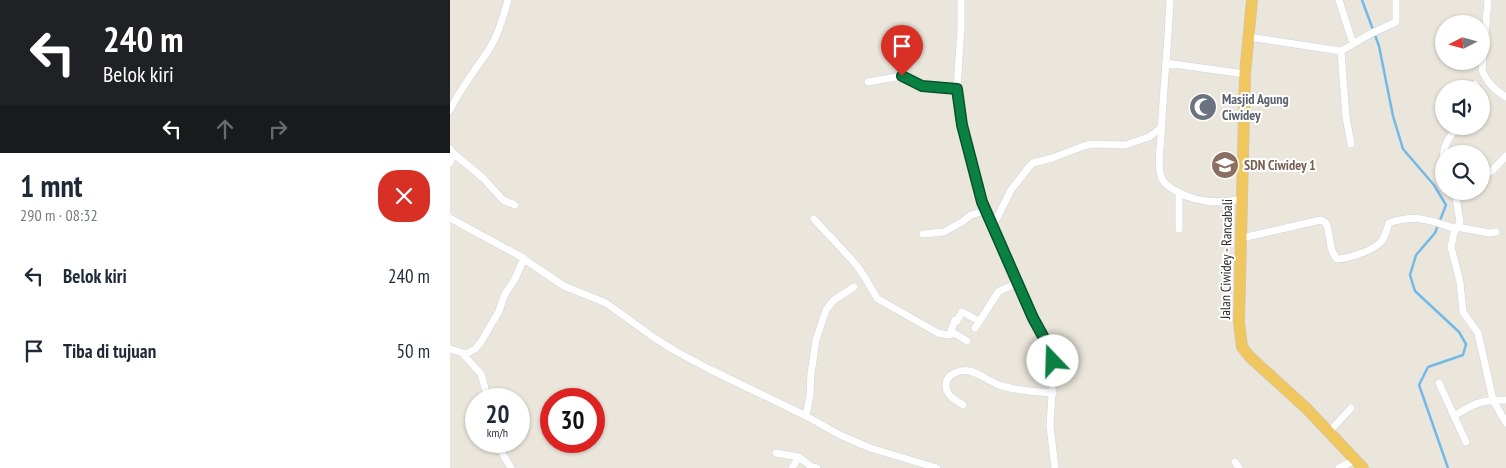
<!DOCTYPE html>
<html lang="id">
<head>
<meta charset="utf-8">
<style>
  :root { --surface:#fff; --page:#f6f6f7; --text:#1f2937; --muted:#747a83 }
  body { margin:0; font-family:"PT Sans Narrow",sans-serif; background:var(--page); color:var(--text); height:100vh; display:flex; flex-direction:column; font-size:19px; white-space:nowrap }
  * { box-sizing:border-box; margin:0 }
  p { font-size:16px; color:var(--muted) }
  .icon { flex:none; width:28px; height:28px; fill:none; stroke:currentColor; stroke-width:2; stroke-linecap:round; stroke-linejoin:round }
  .map { position:relative; flex:1; overflow:hidden }
  .sheet { display:flex; flex-direction:column; background:var(--surface); width:450px }
  .sheet>* { flex:none }
  .top-card { background:#202124; color:#fff; overflow:hidden }
  .needle { width:32px; rotate:264deg }
  .controls { position:absolute; left:985px; top:15px; display:grid; gap:10px }
  .controls a { display:grid; place-items:center; width:55px; height:55px; border-radius:50%; background:var(--surface); box-shadow:0 1px 4px #0004; font-size:25px }
  .speed { position:absolute; left:15px; top:388px; display:flex; gap:10px; font-size:25px; font-weight:700; text-align:center }
  .speed>* { display:grid; place-content:center; width:65px; height:65px; border-radius:50%; background:var(--surface); box-shadow:0 1px 4px #0004; line-height:1 }
  .speed small { font-size:12px; font-weight:400 }
  .speed .limit { border:8px solid #d22; background:#fff; color:#111 }
  .pin { position:absolute; display:grid; place-items:center; width:42px; height:42px; color:#fff; margin:-51px -21px; border-radius:50% 50% 50% 0; rotate:-45deg; box-shadow:0 0 5px #0007 }
  .pin .icon { rotate:45deg }
  .me { position:absolute; width:55px; margin:-28px; rotate:339deg; stroke-linejoin:round; filter:drop-shadow(0 0 4px #0008) }
  .turn { display:flex; align-items:center; gap:18px; height:105px; padding:0 20px; font-size:22px }
  .turn .icon { width:65px; height:65px; stroke-width:2.5 }
  .turn b { display:block; font-size:35px; line-height:42px }
  .lanes { display:flex; align-items:center; height:48px; padding:0 20px; background:#0003; justify-content:center; gap:25px; direction:ltr }
  .lanes .off { opacity:.35 }
  .round { display:grid; place-items:center; flex:none; width:52px; height:52px; border-radius:20px; background:var(--page) }
  .headline { display:flex; align-items:center; justify-content:space-between; height:85px; padding:0 20px }
  h1 { font-size:30px; font-weight:700; line-height:38px }
  ul { padding:0; list-style:none }
  li { display:flex; align-items:center; gap:15px; height:75px; padding:0 20px }
  li div { flex:1 }
  li b { display:block; font-size:19px }
  li em { font-style:normal }
  main { display:flex; flex:1; min-height:0 }
  .map>svg:first-child { display:block }
  .lines { fill:none; stroke-linecap:round; stroke-linejoin:round }
  .stream { stroke:#72b9e8; stroke-width:2.5 }
  .minor-casing { stroke:#d0d1e1; stroke-width:8 }
  .trunk-casing { stroke:#c7c7c7; stroke-width:12 }
  .minor { stroke:#fff; stroke-width:7 }
  .trunk { stroke:#f0c65e; stroke-width:11 }
  .route-casing { stroke:#07532c; stroke-width:12 }
  .route { stroke:#0b8043; stroke-width:9 }
  .labels { text-anchor:middle; dominant-baseline:central; stroke-width:4; stroke-linejoin:round; paint-order:stroke }
  .worship-label { font-size:14px; font-weight:bold; fill:#5b616d; stroke:#fff; text-anchor:start }
  .education-label { font-size:14px; font-weight:bold; fill:#785e54; stroke:#fff; text-anchor:start }
  .street-label { font-size:14px; fill:#282828; stroke:#fff }
</style>
</head>
<body>
<main>
<section class="sheet">
<div class="top-card">
<div class="turn"><svg class="icon" aria-label="left" viewBox="0 0 24 24"><path d="M17 20v-9H6M10 6l-5 5 5 5"/></svg><div><b>240 m</b>Belok kiri</div></div>
<div class="lanes"><svg class="icon" aria-label="left" viewBox="0 0 24 24"><path d="M17 20v-9H6M10 6l-5 5 5 5"/></svg><svg class="icon off" aria-label="ahead" viewBox="0 0 24 24"><path d="M12 20V5M6 11l6-6 6 6"/></svg><svg class="icon off" aria-label="right" viewBox="0 0 24 24"><path d="M7 20v-9h11M14 6l5 5-5 5"/></svg></div>
</div>
<div class="headline"><div><h1>1 mnt</h1><p>290 m · 08:32</p></div><a class="round" style="background:#d93025;color:#fff"><svg class="icon" aria-label="close" viewBox="0 0 24 24"><path d="M6 6l12 12M18 6L6 18"/></svg></a></div>
<ul>
<li><svg class="icon" aria-label="left" viewBox="0 0 24 24"><path d="M17 20v-9H6M10 6l-5 5 5 5"/></svg><div><b>Belok kiri</b></div><em>240 m</em></li>
<li><svg class="icon" aria-label="arrive" viewBox="0 0 24 24"><path d="M6 21V4h12l-3 4 3 4H6"/></svg><div><b>Tiba di tujuan</b></div><em>50 m</em></li>
</ul>
</section>
<div class="map">
<svg width="1056" height="468" viewBox="0 0 1056 468">
  <rect width="100%" height="100%" fill="#eae6db"/>
  <g class="lines">
    <path class="stream" d="M 912,0 L 929,46 L 943,116 L 953,149 L 984,185 L 996,205 L 985,233 L 966,255 L 960,275 L 965,291 L 1009,332 L 1016,344 L 1013,355 L 978,367 L 969,385 L 998,468"/>
    <g class="minor-casing">
      <path id="minor" d="M 511,0 L 511,28 L 507,89 L 512,125 L 532,202 L 550,246 L 602,355 L 603,376 L 600,426 L 605,468
        M 720,0 C 718,46 713,91 711,137 C 710,150 707,167 712,179 C 715,185 721,188 726,191 C 747,203 769,204 792,199
        M 889,0 L 903,44
        M 1038,0 L 1032,70 C 1037,83 1045,90 1056,97
        M 799,37 L 891,51 L 920,34 L 946,22 L 946,0
        M 891,51 L 896,117 L 901,144
        M 716,63 L 795,74
        M 418,82 L 452,76 L 472,86 L 507,89
        M 1025,84 L 1028,89
        M 1031,94 L 1031,101
        M 0,110 C 11,88 25,70 38,51 C 48,36 53,17 58,0
        M 0,149 L 3,153 L 0,163
        M 3,153 L 33,178 L 53,200 L 65,205
        M 994,171 C 990,154 996,137 1010,126
        M 1031,176 L 1042,171 L 1056,156
        M 1005,191 L 1010,222 L 1004,233 L 1001,247 L 1010,282 L 1013,312 L 1028,333 L 1043,400 L 1056,423
        M 0,218 L 68,255 L 114,286 L 156,303 L 206,339 L 227,352 L 261,370 L 356,416 L 390,435 L 420,448 L 487,468
        M 364,219 C 378,235 394,250 407,266 C 415,276 421,289 428,299 L 488,333 L 499,335 L 504,333 L 517,341
        M 543,226 L 561,190 L 579,167 L 583,163 L 602,158 L 634,146 L 642,144 L 675,145 L 699,137 L 711,128
        M 1007,227 L 1039,233 L 1046,232
        M 729,229 L 729,193
        M 473,234 L 494,232 L 512,222 L 521,215 L 535,211
        M 792,238 L 871,220 L 876,223 C 881,235 878,249 887,259 C 898,259 924,250 931,242 C 935,237 937,229 939,223 C 965,214 981,220 1006,229
        M 525,328 L 549,291 L 568,283
        M 500,334 L 505,320 L 507,321 L 512,312 L 529,321
        M 0,349 L 16,354 L 25,349 L 31,342 L 49,311 L 55,294 L 65,279 L 74,258
        M 13,354 L 31,374 L 38,399
        M 989,383 L 1016,442
        M 513,405 C 505,400 496,396 496,385 C 496,374 510,369 520,371 C 531,374 541,383 552,386 C 569,391 586,392 603,393
        M 356,416 L 360,395 L 361,374 L 366,340 L 376,310 L 384,300 L 404,287
        M 1004,416 C 1025,403 1030,400 1056,400
        M 879,432 L 901,408
        M 45,441 L 61,468
        M 326,453 L 349,457 L 362,467 L 367,468
        M 785,462 L 789,468
        M 342,468 L 349,457
        M 889,468 L 905,460"/>
    </g>
    <g class="trunk-casing">
      <path id="trunk" d="M 802,0 L 795,74 L 789,322 L 792,347 L 800,357 L 857,409 L 913,468"/>
    </g>
    <use href="#minor" class="minor"/>
    <use href="#trunk" class="trunk"/>
  </g>
  <g class="lines">
    <g class="route-casing">
      <path id="route" d="M 452,76 L 472,86 L 507,89 L 512,125 L 532,202 L 583,318 L 600,349 L 603,361"/>
    </g>
    <use href="#route" class="route"/>
  </g>
  <defs>
    <g id="mosque-disc" transform="scale(1.4375)"><circle r="9.5" fill="#6b7280" stroke="#fff"/><path d="M3.5-4.9A6 6 0 1 0 3.5 4.9A5 5 0 1 1 3.5-4.9Z" fill="#fff"/></g>
    <g id="school-disc" transform="scale(1.4375)"><circle r="9.5" fill="#8d6e63" stroke="#fff"/><path d="M0-5L7-2L0 1L-7-2ZM-4 1L0 2.5L4 1V4Q0 6-4 4Z" fill="#fff"/></g>
  </defs>
  <g fill-rule="evenodd">
    <use href="#mosque-disc" x="753" y="107"/>
    <use href="#school-disc" x="775" y="165"/>
  </g>
  <g class="labels">
    <g class="worship-label">
      <text x="772" y="99">Masjid Agung<tspan x="772" dy="16">Ciwidey</tspan></text>
    </g>
    <g class="education-label">
      <text x="794" y="165">SDN Ciwidey 1</text>
    </g>
    <g class="street-label">
      <text transform="translate(776 259) rotate(-89)">Jalan Ciwidey - Rancabali</text>
    </g>
  </g>
</svg>
<div class="controls">
<a><svg class="needle" viewBox="-14 -14 28 28"><path d="M0-13l5 13h-10z" fill="#e53935"/><path d="M0 13l5-13h-10z" fill="#747a83"/></svg></a>
<a><svg class="icon" aria-label="sound" viewBox="0 0 24 24"><path d="M4 9h4l5-4v14l-5-4H4zM17 9q2 3 0 6"/></svg></a>
<a><svg class="icon" aria-label="search" viewBox="0 0 24 24"><circle cx="10" cy="10" r="6"/><path d="M15 15l6 6"/></svg></a>
</div>
<div class="speed"><div>20<small>km/h</small></div><div class="limit">30</div></div>
<div class="pin" style="left:452px;top:76px;background:#d93025"><svg class="icon" aria-label="arrive" viewBox="0 0 24 24"><path d="M6 21V4h12l-3 4 3 4H6"/></svg></div>
<svg class="me" style="left:603px;top:361px" viewBox="-20 -20 40 40"><circle r="19" fill="#fff"/><path d="M0-13L10 11 0 6-10 11z" fill="#0b8043"/></svg>
</div>
</main>
</body>
</html>
